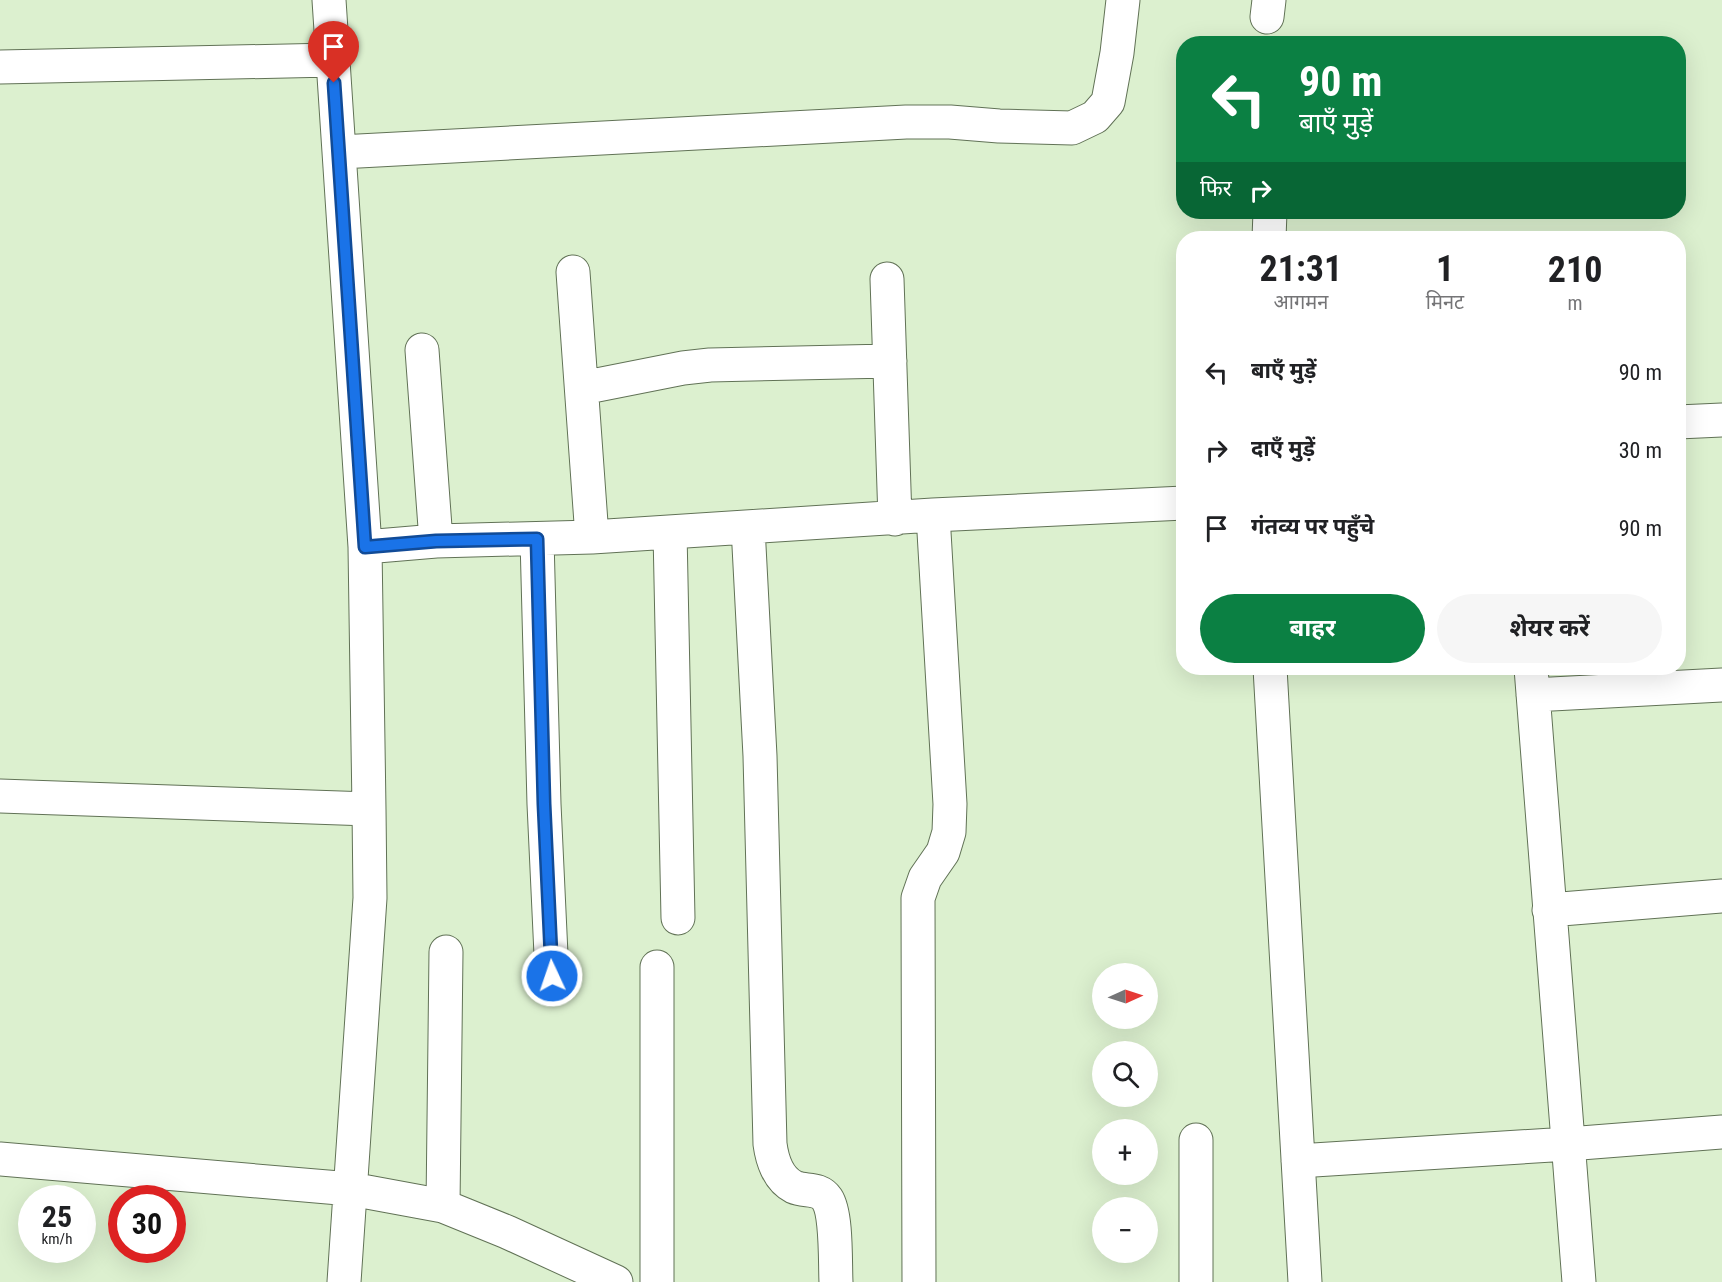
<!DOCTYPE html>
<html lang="hi">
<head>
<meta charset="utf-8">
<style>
  :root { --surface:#fff; --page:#f6f6f6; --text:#202124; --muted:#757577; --accent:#0b8043 }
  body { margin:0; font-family:"Roboto Condensed","Noto Sans Devanagari",sans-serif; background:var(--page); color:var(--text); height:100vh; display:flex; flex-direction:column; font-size:22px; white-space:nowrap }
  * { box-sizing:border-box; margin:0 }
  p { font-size:20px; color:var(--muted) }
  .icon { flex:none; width:33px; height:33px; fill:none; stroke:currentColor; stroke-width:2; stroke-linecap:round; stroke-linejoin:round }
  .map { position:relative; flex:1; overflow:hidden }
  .panel { position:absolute; left:1176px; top:231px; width:510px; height:444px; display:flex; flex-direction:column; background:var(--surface); border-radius:24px; box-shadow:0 6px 24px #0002 }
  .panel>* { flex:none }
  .guide { position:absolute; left:1176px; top:36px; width:510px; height:183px; border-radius:24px; box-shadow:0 6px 24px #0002; background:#0b8043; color:#fff; overflow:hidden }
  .needle { width:39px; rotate:87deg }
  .tools { position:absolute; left:1092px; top:963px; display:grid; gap:12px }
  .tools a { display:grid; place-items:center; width:66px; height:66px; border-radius:50%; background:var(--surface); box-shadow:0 6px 24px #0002; font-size:30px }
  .speed { position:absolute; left:18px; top:1185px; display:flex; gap:12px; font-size:30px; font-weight:700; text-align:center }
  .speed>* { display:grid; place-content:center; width:78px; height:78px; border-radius:50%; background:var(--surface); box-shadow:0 6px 24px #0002; line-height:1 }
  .speed small { font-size:15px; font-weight:400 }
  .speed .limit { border:9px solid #d22; background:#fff; color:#111 }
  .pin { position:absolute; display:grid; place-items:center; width:51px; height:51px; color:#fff; margin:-62px -26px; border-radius:50% 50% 50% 0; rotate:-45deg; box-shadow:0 0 6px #0007 }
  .pin .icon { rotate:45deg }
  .me { position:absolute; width:66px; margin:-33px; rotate:357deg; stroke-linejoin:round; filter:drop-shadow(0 0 4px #0008) }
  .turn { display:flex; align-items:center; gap:21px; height:126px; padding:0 24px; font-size:27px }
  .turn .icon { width:78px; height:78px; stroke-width:2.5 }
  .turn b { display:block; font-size:42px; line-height:51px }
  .then { display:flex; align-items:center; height:57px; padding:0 24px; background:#0003; gap:12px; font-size:22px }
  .eta { display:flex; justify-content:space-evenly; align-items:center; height:102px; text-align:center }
  .eta b { font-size:36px; font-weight:700; line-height:42px }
  .button { display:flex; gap:12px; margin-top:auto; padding:12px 24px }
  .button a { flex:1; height:69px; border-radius:36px; background:var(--accent); color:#fff; font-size:24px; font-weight:700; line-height:69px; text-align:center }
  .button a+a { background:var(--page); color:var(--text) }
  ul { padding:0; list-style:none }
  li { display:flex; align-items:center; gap:18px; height:78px; padding:0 24px }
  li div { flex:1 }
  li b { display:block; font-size:22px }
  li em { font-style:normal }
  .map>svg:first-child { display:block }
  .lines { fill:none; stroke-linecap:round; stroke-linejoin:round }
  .minor-casing { stroke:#617256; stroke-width:35 }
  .minor { stroke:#fff; stroke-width:33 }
  .route-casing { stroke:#114b97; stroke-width:15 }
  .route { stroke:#1a73e8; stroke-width:10 }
</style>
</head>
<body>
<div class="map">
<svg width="1722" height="1282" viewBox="0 0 1722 1282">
  <rect width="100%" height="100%" fill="#dcf0cf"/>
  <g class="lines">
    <g class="minor-casing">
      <path id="minor" d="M 329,0 L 365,547 L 369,809 L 370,898 L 344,1282
        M 1267,17 L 1269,0
        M 0,67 L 332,60
        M 340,152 L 906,122 L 950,122 L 999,126 L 1072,128 L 1095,117 L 1108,102 L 1117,53 L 1123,0
        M 1269,238 L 1270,212
        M 573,272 L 592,537
        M 887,279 L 895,519
        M 422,350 L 436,541
        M 582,388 L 683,368 L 710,365 L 890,361
        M 1678,422 L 1722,420
        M 748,527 L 760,756 L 770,1144 C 772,1159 778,1179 794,1187 C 805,1192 819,1187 827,1199 C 837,1214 835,1263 836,1282
        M 670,532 L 678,918
        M 537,539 L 544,804 L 552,976
        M 365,547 L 436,541 L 592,537 L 933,515 L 1184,503
        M 1270,668 L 1305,1282
        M 1531,668 L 1579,1282
        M 1533,695 L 1722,685
        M 0,796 L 369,809
        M 1549,910 L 1722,896
        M 1196,1140 L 1196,1282
        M 0,1159 L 351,1189 L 443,1206 L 507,1232 L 616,1282
        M 1298,1161 L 1568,1144 L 1722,1132
        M 443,1206 L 446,952
        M 657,1282 L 657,967
        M 919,1282 L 918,898 L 925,878 L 943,852 L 949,832 L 950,804 L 933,515"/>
    </g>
    <use href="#minor" class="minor"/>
  </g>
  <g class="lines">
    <g class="route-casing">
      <path id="route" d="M 334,83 L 365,547 L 436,541 L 537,539 L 544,804 L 552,976"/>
    </g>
    <use href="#route" class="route"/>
  </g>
</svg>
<div class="tools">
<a><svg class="needle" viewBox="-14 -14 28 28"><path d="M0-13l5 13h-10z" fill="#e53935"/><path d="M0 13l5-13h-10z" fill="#757577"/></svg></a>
<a><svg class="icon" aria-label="search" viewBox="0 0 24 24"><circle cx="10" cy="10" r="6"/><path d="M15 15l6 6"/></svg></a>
<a>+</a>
<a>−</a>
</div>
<div class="speed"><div>25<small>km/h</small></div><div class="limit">30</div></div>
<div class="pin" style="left:334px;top:83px;background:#d93025"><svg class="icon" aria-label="arrive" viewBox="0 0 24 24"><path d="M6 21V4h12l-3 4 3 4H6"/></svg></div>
<svg class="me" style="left:552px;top:976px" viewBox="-20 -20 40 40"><circle r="17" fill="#1a73e8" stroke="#fff" stroke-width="3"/><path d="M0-11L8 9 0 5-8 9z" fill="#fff"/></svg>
<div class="guide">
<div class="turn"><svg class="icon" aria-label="left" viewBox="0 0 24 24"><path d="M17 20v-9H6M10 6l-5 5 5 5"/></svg><div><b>90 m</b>बाएँ मुड़ें</div></div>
<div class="then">फिर<svg class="icon" aria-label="right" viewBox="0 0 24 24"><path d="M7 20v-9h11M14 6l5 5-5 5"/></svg></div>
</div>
<section class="panel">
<div class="eta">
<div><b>21:31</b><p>आगमन</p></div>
<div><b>1</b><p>मिनट</p></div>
<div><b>210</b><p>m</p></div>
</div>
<ul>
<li><svg class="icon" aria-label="left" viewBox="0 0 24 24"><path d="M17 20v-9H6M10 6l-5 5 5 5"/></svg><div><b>बाएँ मुड़ें</b></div><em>90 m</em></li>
<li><svg class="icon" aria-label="right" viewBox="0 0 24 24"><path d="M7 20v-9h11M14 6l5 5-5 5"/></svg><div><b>दाएँ मुड़ें</b></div><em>30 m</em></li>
<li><svg class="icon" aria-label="arrive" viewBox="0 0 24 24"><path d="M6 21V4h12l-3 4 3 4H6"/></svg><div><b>गंतव्य पर पहुँचे</b></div><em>90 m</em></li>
</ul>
<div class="button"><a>बाहर</a><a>शेयर करें</a></div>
</section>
</div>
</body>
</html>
